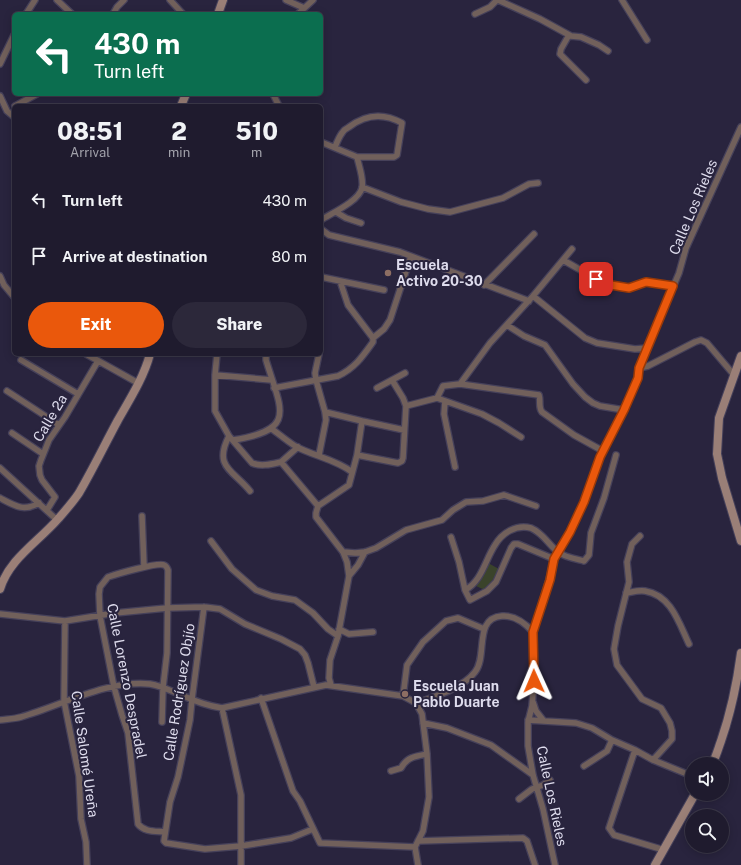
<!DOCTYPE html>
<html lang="en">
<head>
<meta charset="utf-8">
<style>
  :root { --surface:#1f1b2e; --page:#2c283a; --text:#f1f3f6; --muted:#a1a1aa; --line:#3c394a; --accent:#ea580c }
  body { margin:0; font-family:"Public Sans",sans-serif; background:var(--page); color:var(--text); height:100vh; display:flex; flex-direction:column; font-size:15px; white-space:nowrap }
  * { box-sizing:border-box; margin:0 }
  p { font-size:13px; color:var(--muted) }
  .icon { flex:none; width:22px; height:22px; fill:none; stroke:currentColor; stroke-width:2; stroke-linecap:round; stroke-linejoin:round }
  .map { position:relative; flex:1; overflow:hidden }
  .sheet { position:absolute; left:12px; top:104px; width:311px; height:252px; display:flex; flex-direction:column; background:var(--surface); border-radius:6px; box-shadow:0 2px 10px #0003,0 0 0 1px var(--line) }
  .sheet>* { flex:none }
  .hud { position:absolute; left:12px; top:12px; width:311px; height:84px; border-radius:6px; box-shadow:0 2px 10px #0003,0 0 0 1px var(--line); background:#0b6e4f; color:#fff; overflow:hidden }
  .controls { position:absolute; left:685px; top:757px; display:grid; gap:8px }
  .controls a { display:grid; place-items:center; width:44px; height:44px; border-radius:50%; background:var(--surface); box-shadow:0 2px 10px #0003,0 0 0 1px var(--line); font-size:20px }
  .pin { position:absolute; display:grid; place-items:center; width:34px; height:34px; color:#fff; margin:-17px; border-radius:8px; box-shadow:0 2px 6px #0006 }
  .me { position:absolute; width:44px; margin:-22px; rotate:359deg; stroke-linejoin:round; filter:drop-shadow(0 0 3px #0008) }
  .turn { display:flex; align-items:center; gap:14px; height:84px; padding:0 16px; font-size:18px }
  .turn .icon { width:52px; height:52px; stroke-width:2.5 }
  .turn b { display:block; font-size:28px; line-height:34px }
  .eta { display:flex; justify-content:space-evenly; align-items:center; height:68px; text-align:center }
  .eta b { font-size:24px; font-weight:800; line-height:28px }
  .action { display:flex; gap:8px; margin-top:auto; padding:8px 16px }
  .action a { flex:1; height:46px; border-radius:24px; background:var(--accent); color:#fff; font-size:16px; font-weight:800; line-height:46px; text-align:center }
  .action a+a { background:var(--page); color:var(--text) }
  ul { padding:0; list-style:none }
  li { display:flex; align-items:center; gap:12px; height:56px; padding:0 16px }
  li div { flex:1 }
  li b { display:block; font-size:15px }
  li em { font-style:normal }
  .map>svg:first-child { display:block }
  .green { fill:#3a432b }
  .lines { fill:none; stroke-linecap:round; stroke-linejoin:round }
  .street-casing { stroke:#46415a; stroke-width:8 }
  .secondary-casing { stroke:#46415a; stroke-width:10 }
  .street { stroke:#71605b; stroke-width:5.5 }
  .secondary { stroke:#9a7f77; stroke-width:8 }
  .route-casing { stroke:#983908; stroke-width:10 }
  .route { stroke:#ea580c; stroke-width:7 }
  .education-dot { fill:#8d6e63; stroke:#29243e; stroke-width:1.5 }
  .labels { text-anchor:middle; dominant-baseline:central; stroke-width:4; stroke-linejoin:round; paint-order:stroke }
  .street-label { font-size:14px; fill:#dedced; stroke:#29243e }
  .poi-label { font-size:14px; font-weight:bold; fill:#dedced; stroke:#29243e; text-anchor:start }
</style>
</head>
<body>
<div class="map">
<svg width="741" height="865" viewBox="0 0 741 865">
  <rect width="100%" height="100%" fill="#29243e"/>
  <path class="green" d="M 488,563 L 499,569 L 487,591 L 476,586 Z"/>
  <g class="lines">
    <g class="street-casing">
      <path id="street" d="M 57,0 L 72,14
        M 170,0 L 183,14
        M 286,0 L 304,8
        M 498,0 L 540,19 L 571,36 L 581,37 L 599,45 L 608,51
        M 622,0 L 647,40
        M 26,14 L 35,0
        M 113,14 L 117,7 L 124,0
        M 298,14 L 313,0
        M 475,14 L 490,7 L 497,0
        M 569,35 L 561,49 L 560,54 L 586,80
        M 0,64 L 14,35
        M 273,94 L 279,106
        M 0,96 L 7,111 L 14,117
        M 15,106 L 37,94
        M 321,142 L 357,157 L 394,157 L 397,155 L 402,123 C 384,113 366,114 349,127 C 347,128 344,130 342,133 C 339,137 337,142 335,147
        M 362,187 L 401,202 L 428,209 L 450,212 L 503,198 L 529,184 L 538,183
        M 336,212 L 346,218 L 361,223
        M 321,220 C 332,213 359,201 362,188 C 364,179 359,166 357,157
        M 321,229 L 329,235 L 400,252 L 529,301
        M 563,260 L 605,284 L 629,288 L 646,282 L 673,286
        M 0,276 L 4,285 L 14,297
        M 321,277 L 384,290
        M 340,281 L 348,305 L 373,338
        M 484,285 L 534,234
        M 533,296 L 585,338 L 597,343 L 635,349 L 648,348
        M 507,325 L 524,336 L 545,345 L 573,384 L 585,397 L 593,403 L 600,406 L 624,410
        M 86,354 L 138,383
        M 217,354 L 215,375 L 215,411 L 229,436 L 252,463 C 261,467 272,464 281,462
        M 319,354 L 315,373 L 316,380 L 325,412 L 326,420 L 319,455
        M 21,360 L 78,394
        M 639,368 L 648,366 L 695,342 L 701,340 L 707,343 L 734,375
        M 215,375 L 272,380
        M 460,384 L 490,343 L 533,296 L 572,249
        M 274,388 L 338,376 C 355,368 363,356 373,342 L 373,338 L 384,329 L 390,320 L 411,256
        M 377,388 L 405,373
        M 7,391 L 59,425
        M 437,398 L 443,386 L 460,384 L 539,395 C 541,401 538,407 542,412 L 574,435 L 603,451
        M 445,401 L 444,414 L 455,467
        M 406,406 L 437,398 L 482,414 L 499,423 L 521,437
        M 325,412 L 362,421 L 404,430
        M 272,429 C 280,435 287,441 295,446 C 313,456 335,459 352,472
        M 12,433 L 43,454
        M 229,436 C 213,467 233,470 250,491
        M 233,440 C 298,430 281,410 266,360 L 266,354
        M 357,455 L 398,463 L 402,461 L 403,458 L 406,406 L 403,398 L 392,380
        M 281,462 L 318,506 L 316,513 L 316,517 L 343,552 L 347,562 L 349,576 L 338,636 L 330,660 L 329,678 L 331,685
        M 281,462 L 298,447
        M 0,468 L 57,520
        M 0,498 C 15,506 24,512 39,503
        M 318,506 L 349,485 L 357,455 L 362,421
        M 47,510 L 55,497 L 42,480 L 40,475 L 39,466 L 41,460 L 49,440 L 65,417 L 98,361
        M 142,516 L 144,567
        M 640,536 L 632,544 L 627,562 L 629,582 L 618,626 L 614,649 L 617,665 L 642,699 L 661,708 L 670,723 L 672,731 L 672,739 L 653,760
        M 451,537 L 459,562 L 465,590 L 470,600 L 487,591 L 496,582 L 511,548 L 514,544 L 518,544 L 554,559
        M 211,541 L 232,569 L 256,590 L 272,596 L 295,600 L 313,613 L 328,629 L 338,636
        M 343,552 L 355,553 L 365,552 L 376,548 L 406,530 L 442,520 L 453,510 L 466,502 L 483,501 L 504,495 L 536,506
        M 349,576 L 358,565 L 365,552
        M 465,590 C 482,581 485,560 495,545 C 502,533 516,524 531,528 C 543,533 549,545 558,552 C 564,557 576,559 584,561 L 589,555 L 591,533 L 604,498 L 616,455
        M 626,593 C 632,592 639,590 645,591 C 671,595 679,623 689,644
        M 204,607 L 192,699 L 190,720 L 178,777 L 170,802 L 164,841 L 166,843 L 205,849 L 241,846 L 291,838 L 313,829
        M 0,614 L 65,621 L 115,613 L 167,608 L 204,607 L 220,609 L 245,624 L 281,639 L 300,649 L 305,655 L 308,663 L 314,687
        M 65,621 L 64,701 L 79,776 L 81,819 L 86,842 L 87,865
        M 339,629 L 349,634 L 373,632
        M 403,696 L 407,665 L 423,642 L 446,621 L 458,618 L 484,629
        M 261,698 L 293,791 L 300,801 L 320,843 L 415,847
        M 533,702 L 536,711 L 543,720
        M 416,703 C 434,697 463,688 475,672 C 488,656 473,618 502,616 C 514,615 525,623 533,632
        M 222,708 L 241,795 L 241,865
        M 0,720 C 7,719 14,719 21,717 C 63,705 106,680 150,684 C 161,686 169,690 179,694 C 192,700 208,706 222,708 L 326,685 L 403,696 L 416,703 L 422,714 L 427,754 L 429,797 L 423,831 L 415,847 L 418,865
        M 528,720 L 576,723 L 592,728 L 612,740 L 635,750 L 653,760 L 692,776
        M 162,722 L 163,687 L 167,653 L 168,570 C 167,568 167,566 164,565 C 158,562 117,574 108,577 L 100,587 L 99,594 L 100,616 L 114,687 L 122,715 L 128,733 L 138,824 C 144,832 155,831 165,832
        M 423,723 L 447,728 L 491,745 L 533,775
        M 635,750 L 609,828 L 614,835 L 664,850
        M 584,766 L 607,751 L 612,740
        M 391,771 L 401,768 C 407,757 416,756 427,754
        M 519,799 L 532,789 L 543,785 L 550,780
        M 418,841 L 523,838 L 527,841 L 535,865
        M 555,865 L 543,809 L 533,775 L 528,746 L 528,722 L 532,706 L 534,681 L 533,632 L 549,580 L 554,559 L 570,532 L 584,502 L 600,457 L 624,410 L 638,378 L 639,368 L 679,273 L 686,248 L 741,127"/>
    </g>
    <g class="secondary-casing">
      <path id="secondary" d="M 218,14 L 223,0
        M 181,106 L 186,94
        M 741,356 L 719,418 L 717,454 L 722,478 L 741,541
        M 0,589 C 9,559 38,542 58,519 C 65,511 73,502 79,493 C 93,469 105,444 118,420 C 130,399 144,377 150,354
        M 712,764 C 716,757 718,749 721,741 C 731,712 737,683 741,653
        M 655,865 L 695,794"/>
    </g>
    <use href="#street" class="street"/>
    <use href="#secondary" class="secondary"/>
  </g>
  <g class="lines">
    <g class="route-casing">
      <path id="route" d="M 534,681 L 533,632 L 550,580 L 554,559 L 570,532 L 584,502 L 600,457 L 624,410 L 638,378 L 639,368 L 673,286 L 646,282 L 629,288 L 605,284 L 596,279"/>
    </g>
    <use href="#route" class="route"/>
  </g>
  <g class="education-dot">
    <circle cx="388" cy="273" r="4"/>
    <circle cx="405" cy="694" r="4"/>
  </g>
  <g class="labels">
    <g class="street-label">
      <text transform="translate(693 207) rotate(-67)">Calle Los Rieles</text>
      <text transform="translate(50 418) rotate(-59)">Calle 2a</text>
      <text transform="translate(127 681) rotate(79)">Calle Lorenzo Despradel</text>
      <text transform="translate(179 692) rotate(-81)">Calle Rodríguez Objío</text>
      <text transform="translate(85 754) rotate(82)">Calle Salomé Ureña</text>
      <text transform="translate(552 796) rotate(78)">Calle Los Rieles</text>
    </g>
    <g class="poi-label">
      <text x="396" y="265">Escuela<tspan x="396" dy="16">Activo 20-30</tspan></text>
      <text x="413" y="686">Escuela Juan<tspan x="413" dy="16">Pablo Duarte</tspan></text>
    </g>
  </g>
</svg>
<div class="controls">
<a><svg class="icon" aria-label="sound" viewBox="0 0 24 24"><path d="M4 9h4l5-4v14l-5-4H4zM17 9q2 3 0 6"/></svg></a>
<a><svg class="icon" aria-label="search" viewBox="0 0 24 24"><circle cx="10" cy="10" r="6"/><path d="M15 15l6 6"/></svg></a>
</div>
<div class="pin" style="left:596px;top:279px;background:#d93025"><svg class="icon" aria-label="arrive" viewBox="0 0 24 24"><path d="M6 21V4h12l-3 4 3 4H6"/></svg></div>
<svg class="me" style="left:534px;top:681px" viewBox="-20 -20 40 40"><path d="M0-17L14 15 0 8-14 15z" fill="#ea580c" stroke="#fff" stroke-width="4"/></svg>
<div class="hud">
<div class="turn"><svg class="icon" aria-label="left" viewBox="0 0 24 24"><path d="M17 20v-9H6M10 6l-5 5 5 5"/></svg><div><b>430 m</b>Turn left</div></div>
</div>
<section class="sheet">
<div class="eta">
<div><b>08:51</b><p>Arrival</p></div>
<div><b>2</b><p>min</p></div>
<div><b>510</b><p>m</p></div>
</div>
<ul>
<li><svg class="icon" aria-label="left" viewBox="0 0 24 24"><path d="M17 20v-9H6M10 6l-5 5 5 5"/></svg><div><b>Turn left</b></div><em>430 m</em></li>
<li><svg class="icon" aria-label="arrive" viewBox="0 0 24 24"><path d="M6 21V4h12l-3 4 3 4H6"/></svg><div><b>Arrive at destination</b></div><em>80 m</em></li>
</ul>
<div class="action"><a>Exit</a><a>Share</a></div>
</section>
</div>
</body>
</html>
